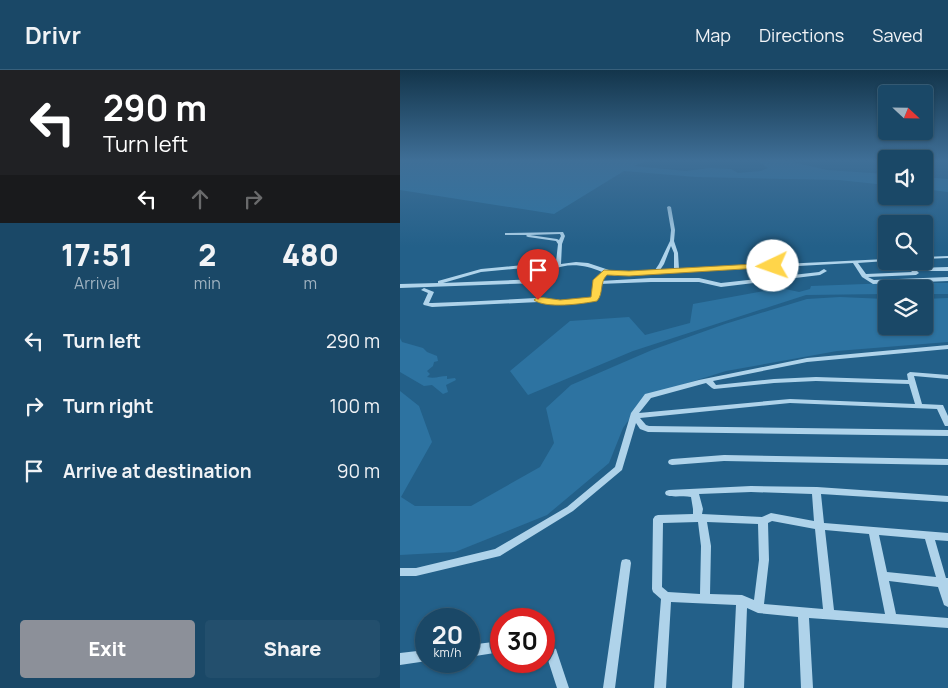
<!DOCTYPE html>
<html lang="en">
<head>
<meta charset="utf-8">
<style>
  :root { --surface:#1a4867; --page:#234f6d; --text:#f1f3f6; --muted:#9fb2c0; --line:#38607b; --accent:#8c9099 }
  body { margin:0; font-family:Manrope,sans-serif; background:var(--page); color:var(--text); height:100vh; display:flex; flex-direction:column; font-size:19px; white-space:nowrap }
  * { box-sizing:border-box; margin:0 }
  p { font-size:16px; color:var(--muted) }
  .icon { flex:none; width:28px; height:28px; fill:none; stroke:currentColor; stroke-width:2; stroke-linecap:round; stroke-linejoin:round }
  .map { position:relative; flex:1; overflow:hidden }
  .details { display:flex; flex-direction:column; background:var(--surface); width:400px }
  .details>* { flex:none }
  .top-card { background:#202124; color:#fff; overflow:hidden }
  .needle { width:32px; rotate:112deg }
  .tools { position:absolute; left:478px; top:15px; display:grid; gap:10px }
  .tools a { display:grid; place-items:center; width:55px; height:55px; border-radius:5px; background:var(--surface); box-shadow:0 1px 4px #0004,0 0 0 1px var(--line); font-size:25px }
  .speed { position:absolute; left:15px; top:538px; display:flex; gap:10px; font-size:25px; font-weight:700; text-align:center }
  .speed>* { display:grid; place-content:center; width:65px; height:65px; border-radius:50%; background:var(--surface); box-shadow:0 1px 4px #0004,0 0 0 1px var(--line); line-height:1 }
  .speed small { font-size:12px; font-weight:400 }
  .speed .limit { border:8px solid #d22; background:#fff; color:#111 }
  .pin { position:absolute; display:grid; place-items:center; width:42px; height:42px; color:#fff; margin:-51px -21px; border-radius:50% 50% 50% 0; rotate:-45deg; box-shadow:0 0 5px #0007 }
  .pin .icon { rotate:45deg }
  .me { position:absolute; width:55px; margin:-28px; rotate:267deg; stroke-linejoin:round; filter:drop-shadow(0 0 4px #0008) }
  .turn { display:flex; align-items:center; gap:18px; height:105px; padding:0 20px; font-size:22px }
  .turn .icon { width:65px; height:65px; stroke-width:2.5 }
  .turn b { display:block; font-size:35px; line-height:42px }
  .lanes { display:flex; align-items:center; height:48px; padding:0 20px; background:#0003; justify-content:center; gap:25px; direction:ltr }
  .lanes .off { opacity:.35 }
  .eta { display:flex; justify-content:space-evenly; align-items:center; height:85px; text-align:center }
  .eta b { font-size:30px; font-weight:800; line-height:35px }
  .button { display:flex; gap:10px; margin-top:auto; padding:10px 20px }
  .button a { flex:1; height:58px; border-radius:5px; background:var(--accent); color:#fff; font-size:20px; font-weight:800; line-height:58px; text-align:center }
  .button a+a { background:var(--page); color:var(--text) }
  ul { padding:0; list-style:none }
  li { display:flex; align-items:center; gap:15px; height:65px; padding:0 20px }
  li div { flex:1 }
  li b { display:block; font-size:19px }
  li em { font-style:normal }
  header { display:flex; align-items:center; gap:30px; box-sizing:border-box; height:70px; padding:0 25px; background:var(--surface); border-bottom:1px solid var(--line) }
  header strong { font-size:24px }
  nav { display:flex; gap:28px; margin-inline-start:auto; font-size:18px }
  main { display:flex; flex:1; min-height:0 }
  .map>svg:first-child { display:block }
  .green { fill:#2d73a1 }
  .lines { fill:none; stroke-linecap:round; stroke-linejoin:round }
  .minor { fill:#afd3ea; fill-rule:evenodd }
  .route { fill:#ffd54a; stroke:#a68a30 }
</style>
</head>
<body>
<header>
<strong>Drivr</strong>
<nav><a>Map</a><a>Directions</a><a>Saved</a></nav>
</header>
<main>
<section class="details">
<div class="top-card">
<div class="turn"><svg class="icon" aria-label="left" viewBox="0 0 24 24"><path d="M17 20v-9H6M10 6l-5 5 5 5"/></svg><div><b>290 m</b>Turn left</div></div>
<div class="lanes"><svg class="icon" aria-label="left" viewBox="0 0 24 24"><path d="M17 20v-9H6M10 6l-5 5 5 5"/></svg><svg class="icon off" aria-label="ahead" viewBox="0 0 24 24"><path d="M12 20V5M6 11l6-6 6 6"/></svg><svg class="icon off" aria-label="right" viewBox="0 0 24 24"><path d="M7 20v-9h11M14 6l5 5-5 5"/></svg></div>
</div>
<div class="eta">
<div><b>17:51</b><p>Arrival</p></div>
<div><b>2</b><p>min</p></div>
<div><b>480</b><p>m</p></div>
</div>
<ul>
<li><svg class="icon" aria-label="left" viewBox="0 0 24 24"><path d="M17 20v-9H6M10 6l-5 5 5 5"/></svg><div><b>Turn left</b></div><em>290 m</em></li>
<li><svg class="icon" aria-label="right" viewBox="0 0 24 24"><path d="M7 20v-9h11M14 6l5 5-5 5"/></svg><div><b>Turn right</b></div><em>100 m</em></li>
<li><svg class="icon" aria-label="arrive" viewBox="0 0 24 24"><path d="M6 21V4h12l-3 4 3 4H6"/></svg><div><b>Arrive at destination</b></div><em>90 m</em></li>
</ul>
<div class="button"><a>Exit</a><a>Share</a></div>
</section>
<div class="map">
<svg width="548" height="618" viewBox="0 0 548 618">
  <rect width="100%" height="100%" fill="#236089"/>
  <path class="green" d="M 0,90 L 249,90 L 234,96 L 286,101 L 310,98 L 331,99 L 338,103 L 361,101 L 368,98 L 357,90 L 384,90 L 427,100 L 486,104 L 486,115 L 439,110 L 296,107 L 224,101 L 154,144 L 0,120 Z
    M 524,107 L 548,109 L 548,122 L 524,119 Z
    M 492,213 L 548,213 L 548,224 L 524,224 L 524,219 L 486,219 L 486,224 L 406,225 L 233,281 L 128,325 L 110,301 L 170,251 L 229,247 L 245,265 L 290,253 L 293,234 L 381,218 L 399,222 L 410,219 L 411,216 Z
    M 440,227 L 486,229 L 486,256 L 524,256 L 524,229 L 548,228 L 548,272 L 437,281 L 326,301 L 246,326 L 223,358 L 209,393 L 147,445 L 55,482 L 0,485 L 0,321 L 19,336 L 32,372 L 1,427 L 15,436 L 71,436 L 140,397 L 154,373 L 146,338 L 171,315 L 252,280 L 325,254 L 407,229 Z
    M 0,268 L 2,272 L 23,278 L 27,282 L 37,286 L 38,291 L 34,292 L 33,296 L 27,301 L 30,304 L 27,307 C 35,309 40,306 47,306 L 47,309 L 55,308 L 56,310 L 46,315 L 48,322 L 43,324 L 32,315 L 24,316 L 0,302 Z"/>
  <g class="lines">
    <path class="minor" d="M 269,136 L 271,137 L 275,160 L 274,171 L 278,183 L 279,199 L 486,189 L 486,191 L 458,193 L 466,204 L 512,202 L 502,191 L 507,191 L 514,198 L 548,197 L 548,201 L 517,201 L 519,203 L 516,205 L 468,207 L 474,210 L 548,207 L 548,211 L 473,214 L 462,207 L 453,193 L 215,206 L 206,203 L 200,211 L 251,208 L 299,208 L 321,213 L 419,202 L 424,199 L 427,201 L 420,205 L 321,217 L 299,212 L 251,212 L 199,214 L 199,227 L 190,232 L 172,234 L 139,232 L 32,237 L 24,235 L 23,234 L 28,223 L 21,220 L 24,218 L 34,222 L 29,233 L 32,233 C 67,232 101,230 136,228 C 155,228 176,235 193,226 L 194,210 L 202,202 C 186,195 168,192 152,200 L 151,208 L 139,213 L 0,218 L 0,214 L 38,213 L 38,211 L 81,199 L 156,192 L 158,174 L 156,171 L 128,167 L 126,166 L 127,165 L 105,165 L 105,163 L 107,163 L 163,162 L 165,166 L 162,174 L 161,194 L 176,192 L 188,193 L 215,202 L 255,200 L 259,194 L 270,171 L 271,160 L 267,137 ZM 160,164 L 161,166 L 159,170 L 157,169 L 130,165 ZM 271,176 L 274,183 L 274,199 L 260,200 L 264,194 ZM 156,195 L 147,198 L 146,206 L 138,209 L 43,213 L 81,202 Z
      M 548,186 L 548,188 L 524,189 L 524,187 Z
      M 548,275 L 548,279 L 407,292 L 313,311 L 316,315 L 374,309 L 416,307 L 508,310 L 507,304 L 510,302 L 548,305 L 548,309 L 514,306 L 522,334 L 543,335 L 548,346 L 548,356 L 545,356 L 544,354 L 537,339 L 390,333 L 240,348 L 246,355 L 249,356 L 548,360 L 548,366 L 248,362 L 240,359 L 236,353 L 222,400 L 173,441 L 100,486 L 16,506 L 0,506 L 0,498 L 16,498 L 95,479 L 167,437 L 215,397 L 231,343 L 245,324 L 299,310 L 407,288 ZM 416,311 L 509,314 L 515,334 L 390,329 L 239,343 L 251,328 L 306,313 L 312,318 L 314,319 L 374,313 Z
      M 324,385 L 548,389 L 548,395 L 324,391 L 272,395 L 269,394 L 268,392 L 269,390 L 272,389 Z
      M 351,416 L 417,417 L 548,426 L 548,432 L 421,424 L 424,453 L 548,463 L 548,471 L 535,470 L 546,508 L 548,508 L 548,537 L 544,535 L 538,517 L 489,511 L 496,544 L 548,548 L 548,558 L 409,548 L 413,618 L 401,618 L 398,547 L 358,543 L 347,538 L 344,618 L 332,618 L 336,535 L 271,532 L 266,618 L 254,618 L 261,529 L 253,522 L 252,519 L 253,449 L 255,446 L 258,445 L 293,444 L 293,439 L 291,427 C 283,425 274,428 266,425 L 265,423 L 266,421 L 269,420 ZM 351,422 L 412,424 L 414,451 L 371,443 L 362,447 L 302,444 L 303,439 L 299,424 ZM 372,451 L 415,459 L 423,539 L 364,534 L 369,490 L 368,453 ZM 298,452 L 301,476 L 300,524 L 268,522 L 262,517 L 263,453 ZM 307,452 L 358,454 L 359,490 L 354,530 L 342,525 L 310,524 L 311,476 ZM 425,460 L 469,464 L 485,544 L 434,540 ZM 479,465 L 525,469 L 536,507 L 487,502 Z
      M 226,489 L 230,490 L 231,493 L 215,618 L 203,618 L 221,493 L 222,490 Z
      M 101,571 L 101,582 L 69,587 L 69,575 Z
      M 144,573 L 156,579 L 169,618 L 157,618 L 147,587 L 144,585 Z
      M 26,580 L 26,591 L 27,591 L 0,595 L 0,583 Z"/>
  </g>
  <linearGradient id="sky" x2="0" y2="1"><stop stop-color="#13354b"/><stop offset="0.51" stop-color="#3f6f97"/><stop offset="1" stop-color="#3f6f97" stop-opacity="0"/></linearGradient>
  <rect width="548" height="177" fill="url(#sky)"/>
  <path class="route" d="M 373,193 L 377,196 L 376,197 L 229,206 L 207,205 C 199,213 204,223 197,231 C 182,234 146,239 134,230 L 138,227 L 160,230 L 191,227 L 193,210 L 204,200 L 229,201 Z"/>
</svg>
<div class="tools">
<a><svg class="needle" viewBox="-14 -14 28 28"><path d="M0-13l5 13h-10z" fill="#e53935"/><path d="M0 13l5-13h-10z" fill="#9fb2c0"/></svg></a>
<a><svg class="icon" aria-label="sound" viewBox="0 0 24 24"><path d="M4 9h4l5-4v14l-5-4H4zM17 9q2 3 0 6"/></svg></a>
<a><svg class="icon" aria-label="search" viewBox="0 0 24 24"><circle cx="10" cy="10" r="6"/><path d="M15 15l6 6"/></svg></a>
<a><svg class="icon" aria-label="layers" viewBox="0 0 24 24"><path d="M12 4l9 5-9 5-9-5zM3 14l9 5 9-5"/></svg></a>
</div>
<div class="speed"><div>20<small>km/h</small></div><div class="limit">30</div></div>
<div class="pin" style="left:138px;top:230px;background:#d93025"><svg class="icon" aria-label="arrive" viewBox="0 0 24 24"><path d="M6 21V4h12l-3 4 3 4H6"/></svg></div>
<svg class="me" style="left:373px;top:196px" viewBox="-20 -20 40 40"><circle r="19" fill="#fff"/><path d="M0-13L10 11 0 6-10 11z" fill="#ffd54a"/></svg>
</div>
</main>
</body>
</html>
